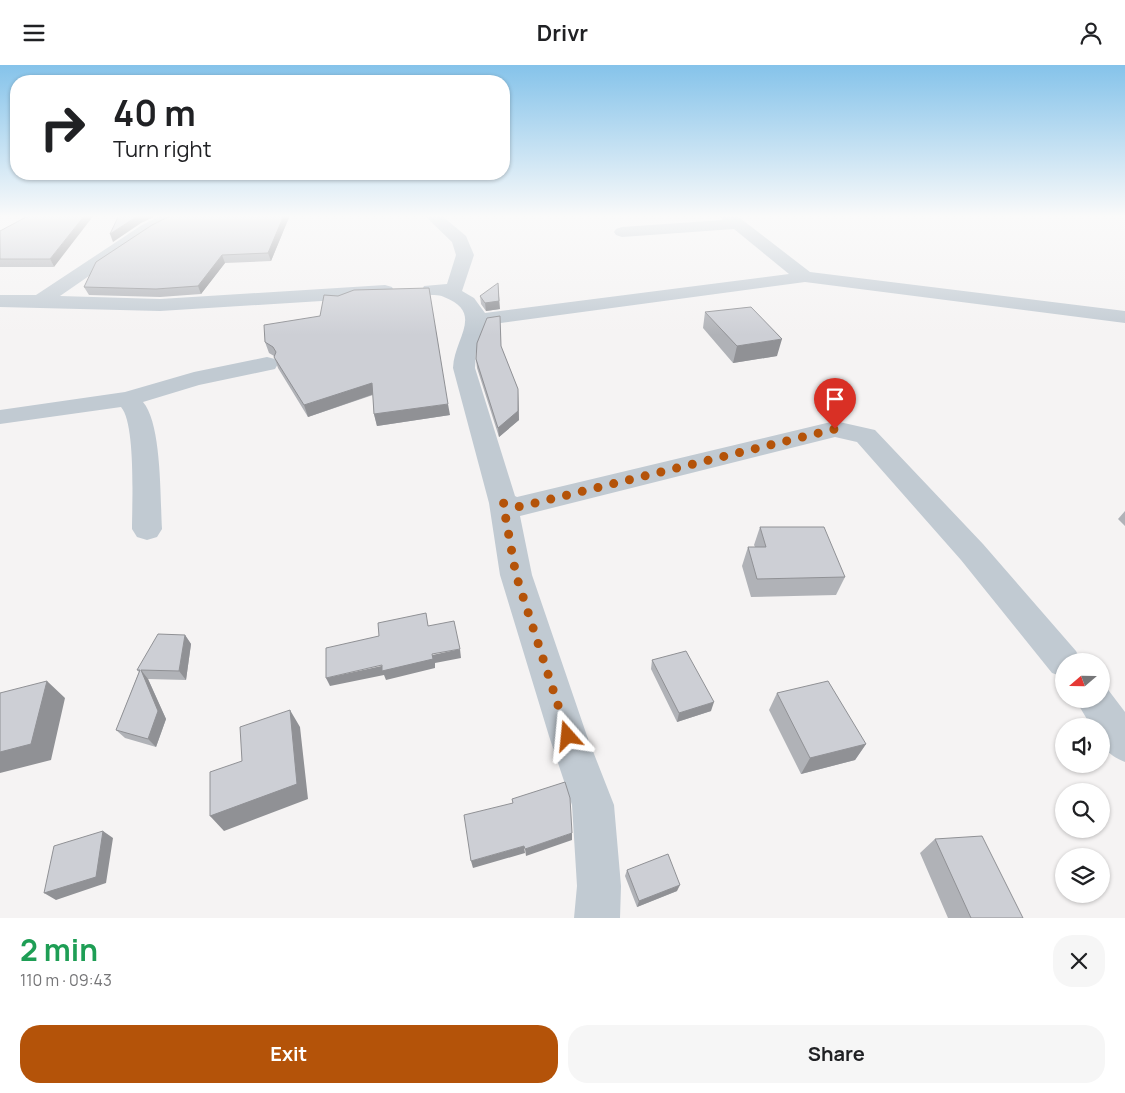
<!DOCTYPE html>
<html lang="en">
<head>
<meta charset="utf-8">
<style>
  :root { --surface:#fff; --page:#f6f6f6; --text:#202124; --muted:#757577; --accent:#b45309 }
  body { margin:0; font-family:Manrope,sans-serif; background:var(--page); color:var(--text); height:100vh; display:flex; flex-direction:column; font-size:19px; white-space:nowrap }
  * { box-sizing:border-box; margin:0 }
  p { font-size:16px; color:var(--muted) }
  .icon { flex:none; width:28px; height:28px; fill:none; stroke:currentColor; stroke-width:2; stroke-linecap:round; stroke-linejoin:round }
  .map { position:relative; height:853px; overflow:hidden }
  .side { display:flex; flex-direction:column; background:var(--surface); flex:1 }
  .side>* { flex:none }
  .guide { position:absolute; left:10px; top:10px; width:500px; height:105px; border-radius:20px; box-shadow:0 1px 4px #0004; background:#fff; color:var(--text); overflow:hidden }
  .needle { width:32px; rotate:250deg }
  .tools { position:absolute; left:1055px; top:588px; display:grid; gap:10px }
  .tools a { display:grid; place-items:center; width:55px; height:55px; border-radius:50%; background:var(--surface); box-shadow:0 1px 4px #0004; font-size:25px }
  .pin { position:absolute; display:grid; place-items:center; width:42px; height:42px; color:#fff; margin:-51px -21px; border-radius:50% 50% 50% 0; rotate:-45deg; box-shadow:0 0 5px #0007 }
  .pin .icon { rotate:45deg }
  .me { position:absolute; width:55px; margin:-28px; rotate:342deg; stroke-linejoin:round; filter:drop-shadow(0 0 4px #0008) }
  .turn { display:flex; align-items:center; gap:18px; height:105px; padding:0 20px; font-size:22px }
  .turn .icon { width:65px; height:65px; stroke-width:2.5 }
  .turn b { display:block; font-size:35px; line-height:42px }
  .round { display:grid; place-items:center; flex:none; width:52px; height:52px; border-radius:20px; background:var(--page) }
  .overview { display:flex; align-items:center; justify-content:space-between; height:85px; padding:0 20px }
  h1 { font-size:30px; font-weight:700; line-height:38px; color:#1e9e55 }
  .primary-button { display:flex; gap:10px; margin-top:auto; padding:10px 20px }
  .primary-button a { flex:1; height:58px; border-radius:20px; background:var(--accent); color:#fff; font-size:20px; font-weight:700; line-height:58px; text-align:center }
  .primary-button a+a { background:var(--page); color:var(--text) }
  header { display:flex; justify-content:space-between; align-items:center; height:65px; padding:0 20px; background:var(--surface); font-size:22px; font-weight:700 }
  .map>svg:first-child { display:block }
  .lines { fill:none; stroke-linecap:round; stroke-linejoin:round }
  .minor { fill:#c1cad2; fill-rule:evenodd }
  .wall { fill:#b0b2b7 }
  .shaded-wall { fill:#909195 }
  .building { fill:#cdcfd5; stroke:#909195 }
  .route { stroke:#b45309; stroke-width:9; stroke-dasharray:0 16.2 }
</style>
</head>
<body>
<header><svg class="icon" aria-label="menu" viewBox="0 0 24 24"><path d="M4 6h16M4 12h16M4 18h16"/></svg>Drivr<svg class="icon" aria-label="person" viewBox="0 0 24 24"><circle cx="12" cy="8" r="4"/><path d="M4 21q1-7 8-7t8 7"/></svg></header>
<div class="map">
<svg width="1125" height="853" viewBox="0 0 1125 853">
  <rect width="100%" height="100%" fill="#f5f3f3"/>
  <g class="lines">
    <path class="minor" d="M 162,150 L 182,150 L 180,153 L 154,166 L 60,231 L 160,234 L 385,220 L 392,222 L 394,226 L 392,230 L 385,232 L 160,246 L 0,242 L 0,230 L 36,230 L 142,160 Z
      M 424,150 L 441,150 L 466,171 L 474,190 L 462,226 L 474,233 L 485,248 L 789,209 L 734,164 L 622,172 L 616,170 L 614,167 L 616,164 L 622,162 L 723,155 L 718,150 L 736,150 L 810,207 L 1125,246 L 1125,258 L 805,217 L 486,260 L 476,286 L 475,303 L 515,431 L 517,432 L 835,356 L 875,365 L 983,479 L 1076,586 L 1081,596 L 1064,596 L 1064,612 L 1052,608 L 961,495 L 857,377 L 835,372 L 520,451 L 532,510 L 587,671 L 614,740 L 621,821 L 620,853 L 574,853 L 577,821 L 572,740 L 549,671 L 500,510 L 489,438 L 453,303 C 454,273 485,248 444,232 C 438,229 431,231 424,229 L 422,225 L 424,221 L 447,219 L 456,190 L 452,177 Z
      M 267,292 L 275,294 L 278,299 L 275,304 L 199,320 L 143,337 C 162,359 160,433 162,464 L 157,472 L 147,475 L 137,472 L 132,464 C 132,439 136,359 121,342 L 0,359 L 0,345 L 125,327 L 194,307 Z
      M 1101,620 L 1106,622 L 1125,647 L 1125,697 C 1106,689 1101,682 1101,661 L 1091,661 L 1075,634 L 1101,634 Z"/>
  </g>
  <path class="wall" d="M 30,150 L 54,202 L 0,202 L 0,166 Z
    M 290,150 L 271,196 L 225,198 L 201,229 L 160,232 L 89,230 L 84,222 Z
    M 480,231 L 500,244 L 486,246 L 481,239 Z
    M 705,247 L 777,291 L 733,298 L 703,263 Z
    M 265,277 L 450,350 L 377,361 L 374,349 L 373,330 L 308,352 L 278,303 L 274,291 L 269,288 Z
    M 501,282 L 518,324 L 519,355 L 499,372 L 477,303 L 476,294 Z
    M 1125,446 L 1125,461 L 1118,454 Z
    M 760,462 L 845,512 L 836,530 L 751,532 L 742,501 L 748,482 L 755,482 L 754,480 Z
    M 185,570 L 191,579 L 186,615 L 148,614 L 166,654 L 156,682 L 125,673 L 116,665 L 139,607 L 137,605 Z
    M 652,595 L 711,646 L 677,657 L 651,604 Z
    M 777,628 L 866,679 L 855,695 L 801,709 L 769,645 Z
    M 935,774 L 1023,853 L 948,853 L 920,788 Z
    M 627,805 L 677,826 L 637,842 L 625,811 Z"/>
  <path class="shaded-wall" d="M 85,150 L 94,150 L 54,202 L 50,194 Z
    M 139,150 L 158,150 L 141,158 L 113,177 L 110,169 Z
    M 284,150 L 290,150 L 271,196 L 268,188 Z
    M 222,190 L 225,198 L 201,229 L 198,221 Z
    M 498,218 L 500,244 L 486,246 L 485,238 Z
    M 782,274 L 777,291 L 733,298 L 737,281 Z
    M 372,318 L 374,329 L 308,352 L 304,340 Z
    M 518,324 L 519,355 L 499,372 L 498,363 Z
    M 448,339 L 450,350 L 377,361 L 374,349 Z
    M 185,570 L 191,579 L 186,615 L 179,606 Z
    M 460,584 L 461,593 L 435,598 L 435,603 L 386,615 L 384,610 L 330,621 L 326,613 Z
    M 141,605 L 148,614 L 166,654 L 156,682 L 148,674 Z
    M 47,616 L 65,633 L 51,695 L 0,708 L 0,687 Z
    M 714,637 L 711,646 L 677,657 L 679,648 Z
    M 290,645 L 300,662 L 308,734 L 224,766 L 210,751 Z
    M 866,679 L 855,695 L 801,709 L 810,693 Z
    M 103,766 L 113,773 L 106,818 L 56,835 L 44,828 Z
    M 572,768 L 572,775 L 526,791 L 525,784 Z
    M 524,781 L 525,788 L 473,803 L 471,796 Z
    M 680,820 L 677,826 L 637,842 L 639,836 Z"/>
  <path class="building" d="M 30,150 L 85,150 L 50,194 L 0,194 L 0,166 Z
    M 119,150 L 139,150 L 110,169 Z
    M 172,150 L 284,150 L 268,188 L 222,190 L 198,221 L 156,224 L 84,222 L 96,197 L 152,160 Z
    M 498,218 L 499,236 L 485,238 L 480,231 Z
    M 429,223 L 448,339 L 374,349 L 372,318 L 304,340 L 274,292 L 276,287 L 273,282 L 265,277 L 264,260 L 320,251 L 324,230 L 338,231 L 354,225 Z
    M 751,242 L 782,274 L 737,281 L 705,247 Z
    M 500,251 L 501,281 L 518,324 L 518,346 L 498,363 L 476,294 L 477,278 L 487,253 Z
    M 760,462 L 824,462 L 845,512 L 757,514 L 748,482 L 766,482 Z
    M 426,548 L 428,561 L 454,556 L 460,584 L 432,589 L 433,594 L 382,606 L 382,600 L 326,613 L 326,583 L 379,571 L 378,558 Z
    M 158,569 L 185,570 L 179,606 L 141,605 L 158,646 L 148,674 L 116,665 L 140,605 L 137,605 Z
    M 686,586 L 714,637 L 679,648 L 652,595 Z
    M 47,616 L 31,679 L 0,687 L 0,628 Z
    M 828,616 L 866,679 L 810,693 L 777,628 Z
    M 290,645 L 297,719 L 210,751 L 210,707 L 242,696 L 240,662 Z
    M 565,717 L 570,733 L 572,768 L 525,784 L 524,781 L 471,796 L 464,750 L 513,738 L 512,734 Z
    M 103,766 L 96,812 L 44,828 L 54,781 Z
    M 982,771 L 1023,853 L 971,853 L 935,774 Z
    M 668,789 L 680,820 L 639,836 L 627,805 Z"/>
  <linearGradient id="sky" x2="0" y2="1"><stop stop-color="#85c3ea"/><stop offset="0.56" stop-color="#fafafa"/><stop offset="1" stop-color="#fafafa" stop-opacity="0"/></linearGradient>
  <rect width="1125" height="270" fill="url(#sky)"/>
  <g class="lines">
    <path class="route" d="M 568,671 L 516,510 L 503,438 L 517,442 L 531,439 L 835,364"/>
  </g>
</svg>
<div class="tools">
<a><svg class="needle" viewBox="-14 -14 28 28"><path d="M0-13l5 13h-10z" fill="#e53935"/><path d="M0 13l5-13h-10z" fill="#757577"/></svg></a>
<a><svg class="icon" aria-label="sound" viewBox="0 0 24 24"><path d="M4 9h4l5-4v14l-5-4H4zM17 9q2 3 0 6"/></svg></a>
<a><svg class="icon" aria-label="search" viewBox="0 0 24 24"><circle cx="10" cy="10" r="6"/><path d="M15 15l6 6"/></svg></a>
<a><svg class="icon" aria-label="layers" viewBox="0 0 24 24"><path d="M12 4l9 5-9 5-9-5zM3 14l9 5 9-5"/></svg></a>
</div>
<div class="pin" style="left:835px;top:364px;background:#d93025"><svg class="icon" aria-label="arrive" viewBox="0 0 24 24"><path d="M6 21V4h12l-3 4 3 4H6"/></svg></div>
<svg class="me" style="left:568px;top:671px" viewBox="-20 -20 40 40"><path d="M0-17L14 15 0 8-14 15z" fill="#b45309" stroke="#fff" stroke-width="4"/></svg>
<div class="guide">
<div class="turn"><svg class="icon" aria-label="right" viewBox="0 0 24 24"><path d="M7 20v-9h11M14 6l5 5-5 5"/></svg><div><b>40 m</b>Turn right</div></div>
</div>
</div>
<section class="side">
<div class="overview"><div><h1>2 min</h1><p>110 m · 09:43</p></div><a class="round"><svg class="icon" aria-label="close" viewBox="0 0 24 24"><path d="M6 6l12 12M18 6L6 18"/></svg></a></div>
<div class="primary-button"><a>Exit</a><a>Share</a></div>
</section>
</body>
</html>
